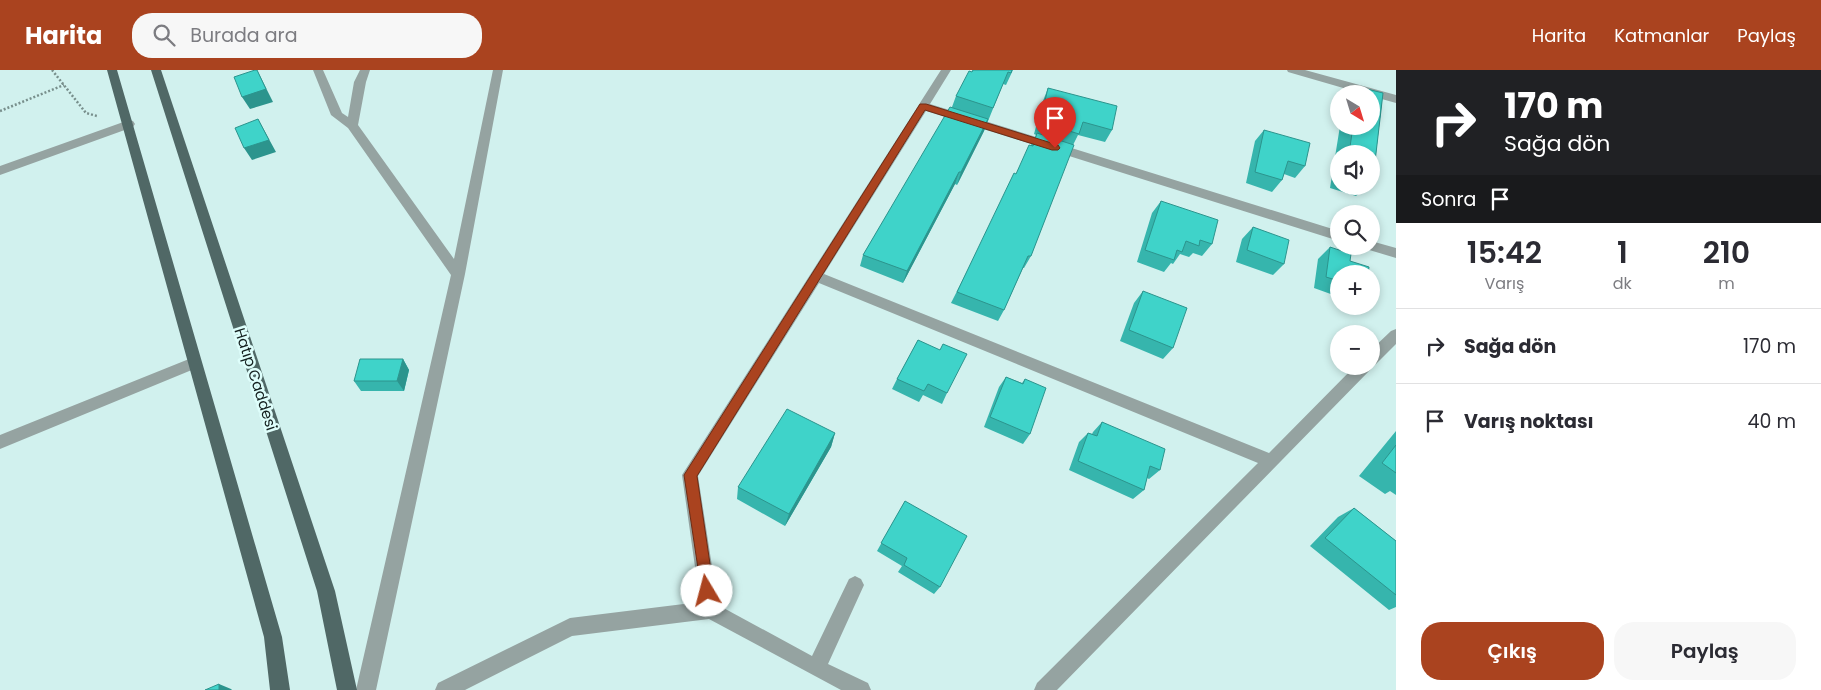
<!DOCTYPE html>
<html lang="tr">
<head>
<meta charset="utf-8">
<style>
  :root { --surface:#fff; --page:#f7f7f7; --text:#2b2b33; --muted:#7c7c81; --line:#e1e1e2; --accent:#aa431f }
  body { margin:0; font-family:Poppins,sans-serif; background:var(--page); color:var(--text); height:100vh; display:flex; flex-direction:column; font-size:19px; white-space:nowrap }
  * { box-sizing:border-box; margin:0 }
  p { font-size:16px; color:var(--muted) }
  .icon { flex:none; width:28px; height:28px; fill:none; stroke:currentColor; stroke-width:2; stroke-linecap:round; stroke-linejoin:round }
  .map { position:relative; flex:1; overflow:hidden }
  .details { display:flex; flex-direction:column; background:var(--surface); width:425px }
  .details>* { flex:none }
  .top-card { background:#202124; color:#fff; overflow:hidden }
  .needle { width:32px; rotate:142deg }
  .buttons { position:absolute; left:1330px; top:15px; display:grid; gap:10px }
  .buttons a { display:grid; place-items:center; width:50px; height:50px; border-radius:50%; background:var(--surface); box-shadow:0 2px 8px #0003; font-size:25px }
  .pin { position:absolute; display:grid; place-items:center; width:42px; height:42px; color:#fff; margin:-51px -21px; border-radius:50% 50% 50% 0; rotate:-45deg; box-shadow:0 0 5px #0007 }
  .pin .icon { rotate:45deg }
  .me { position:absolute; width:55px; margin:-28px; rotate:352deg; stroke-linejoin:round; filter:drop-shadow(0 0 4px #0008) }
  .turn { display:flex; align-items:center; gap:18px; height:105px; padding:0 25px; font-size:22px }
  .turn .icon { width:65px; height:65px; stroke-width:2.5 }
  .turn b { display:block; font-size:35px; line-height:42px }
  .then { display:flex; align-items:center; height:48px; padding:0 25px; background:#0003; gap:10px; font-size:19px }
  .eta { display:flex; justify-content:space-evenly; align-items:center; height:85px; text-align:center }
  .eta b { font-size:30px; font-weight:600; line-height:35px }
  .action { display:flex; gap:10px; margin-top:auto; padding:10px 25px }
  .action a { flex:1; height:58px; border-radius:20px; background:var(--accent); color:#fff; font-size:20px; font-weight:600; line-height:58px; text-align:center }
  .action a+a { background:var(--page); color:var(--text) }
  ul { padding:0; list-style:none }
  li { display:flex; align-items:center; gap:15px; height:75px; padding:0 25px; border-top:1px solid var(--line) }
  li div { flex:1 }
  li b { display:block; font-size:19px }
  li em { font-style:normal }
  header { display:flex; align-items:center; gap:30px; box-sizing:border-box; height:70px; padding:0 25px; background:var(--accent); color:#fff }
  header strong { font-size:24px }
  nav { display:flex; gap:28px; margin-inline-start:auto; font-size:18px }
  .search { width:350px; height:45px; background:var(--page); display:flex; align-items:center; gap:12px; box-sizing:border-box; padding:0 18px; border-radius:20px; color:var(--muted); font-size:19px }
  main { display:flex; flex:1; min-height:0 }
  .map>svg:first-child { display:block }
  .lines { fill:none; stroke-linecap:round; stroke-linejoin:round }
  .path { stroke:#788f8c; stroke-width:2.5; stroke-dasharray:2 2; stroke-linecap:butt }
  .minor { fill:#95a3a1; fill-rule:evenodd }
  .major { fill:#506866; fill-rule:evenodd }
  .wall { fill:#36b5ad }
  .shaded-wall { fill:#2c948d }
  .building { fill:#3fd3c9; stroke:#2c948d }
  .route { fill:#aa431f; stroke:#6e2c14 }
  .labels { text-anchor:middle; dominant-baseline:central; stroke-width:5; stroke-linejoin:round; paint-order:stroke }
  .street-label { font-size:15px; fill:#14201f; stroke:#defefb }
</style>
</head>
<body>
<header>
<strong>Harita</strong>
<div class="search"><svg class="icon" aria-label="search" viewBox="0 0 24 24"><circle cx="10" cy="10" r="6"/><path d="M15 15l6 6"/></svg>Burada ara</div>
<nav><a>Harita</a><a>Katmanlar</a><a>Paylaş</a></nav>
</header>
<main>
<div class="map">
<svg width="1396" height="620" viewBox="0 0 1396 620">
  <rect width="100%" height="100%" fill="#d1f1ee"/>
  <g class="lines">
    <path class="path" d="M 52,0 L 86,43 L 97,46
      M 0,41 L 64,15"/>
    <path class="minor" d="M 313,0 L 323,0 L 342,43 L 348,47 L 354,12 L 360,0 L 370,0 L 366,12 L 358,55 L 454,189 L 493,0 L 503,0 L 465,204 L 376,620 L 356,620 L 451,205 L 348,58 L 331,45 Z
      M 941,0 L 951,0 L 930,34 L 1339,161 L 1339,171 L 926,41 L 824,204 L 1269,383 L 1355,296 L 1371,296 L 1371,280 L 1391,261 L 1396,259 L 1396,274 L 1376,294 L 1372,296 L 1370,300 L 1057,620 L 1034,620 L 1037,613 L 1258,393 L 819,213 L 698,406 L 718,535 L 812,586 L 849,509 L 855,506 L 861,509 L 864,515 L 828,594 L 868,613 L 871,620 L 841,620 L 709,549 L 572,566 L 465,620 L 435,620 L 438,613 L 570,548 L 700,532 L 682,405 Z
      M 1287,0 L 1305,0 L 1396,25 L 1396,33 L 1371,26 L 1371,24 L 1364,24 L 1288,2 Z
      M 129,50 L 133,51 L 135,54 L 133,57 L 0,105 L 0,96 Z
      M 1371,171 L 1396,178 L 1396,188 L 1366,179 L 1365,176 L 1371,176 Z
      M 194,287 L 199,289 L 201,293 L 199,297 L 0,379 L 0,365 Z"/>
    <path class="major" d="M 107,0 L 117,0 L 282,567 L 290,620 L 270,620 L 264,567 Z
      M 151,0 L 161,0 L 335,521 L 357,620 L 337,620 L 317,521 Z"/>
  </g>
  <path class="wall" d="M 973,0 L 1013,0 L 1006,15 L 1003,14 L 984,61 L 957,115 L 955,114 L 903,213 L 860,196 L 863,185 L 952,37 L 956,26 Z
    M 1359,17 L 1383,23 L 1373,109 L 1371,111 L 1371,84 L 1339,84 L 1339,116 L 1366,116 L 1356,126 L 1330,118 L 1340,56 L 1371,56 L 1371,24 L 1353,24 Z
    M 1048,18 L 1112,60 L 1105,72 L 1078,65 L 1073,75 L 1031,186 L 1024,198 L 1023,198 L 1004,240 L 998,251 L 951,233 L 1036,65 L 1034,64 L 1043,31 Z
    M 1264,60 L 1305,96 L 1295,108 L 1284,104 L 1282,110 L 1272,122 L 1246,113 L 1255,71 Z
    M 1161,131 L 1212,174 L 1202,186 L 1193,183 L 1189,187 L 1180,184 L 1173,194 L 1171,193 L 1164,202 L 1137,192 L 1152,143 Z
    M 1253,157 L 1284,194 L 1273,205 L 1236,192 L 1242,169 Z
    M 1330,177 L 1339,204 L 1339,227 L 1314,218 L 1318,189 Z
    M 1143,221 L 1173,278 L 1163,289 L 1120,271 L 1134,233 Z
    M 918,270 L 947,323 L 942,334 L 923,325 L 919,332 L 892,319 L 897,309 Z
    M 403,289 L 409,300 L 404,321 L 361,321 L 354,311 Z
    M 1006,307 L 1022,313 L 1025,309 L 1030,364 L 1023,374 L 984,357 L 999,317 Z
    M 1102,352 L 1160,400 L 1149,409 L 1147,408 L 1144,420 L 1133,429 L 1069,400 L 1079,372 L 1088,363 L 1092,364 L 1093,362 Z
    M 1396,361 L 1396,425 L 1390,421 L 1385,424 L 1359,406 Z
    M 835,363 L 831,377 L 785,456 L 737,429 L 738,417 Z
    M 905,431 L 940,517 L 934,524 L 898,502 L 902,496 L 877,481 Z
    M 1354,438 L 1396,471 L 1396,537 L 1389,540 L 1310,476 L 1338,447 Z"/>
  <path class="shaded-wall" d="M 257,0 L 273,32 L 250,39 L 242,27 Z
    M 258,49 L 276,82 L 252,90 L 244,78 Z
    M 988,49 L 984,61 L 957,115 L 961,102 Z
    M 959,102 L 955,114 L 903,213 L 907,201 Z
    M 403,289 L 409,300 L 404,321 L 397,311 Z
    M 835,363 L 831,377 L 785,456 L 789,444 Z
    M 219,614 L 231,619 L 232,620 L 219,620 Z"/>
  <path class="building" d="M 255,0 L 257,0 L 266,19 L 242,27 L 234,7 Z
    M 973,0 L 1012,0 L 1011,3 L 1008,2 L 993,38 L 956,26 L 969,1 L 972,2 Z
    M 1359,17 L 1383,23 L 1373,109 L 1371,109 L 1371,84 L 1349,84 L 1353,56 L 1371,56 L 1371,24 L 1358,24 Z
    M 1048,18 L 1117,36 L 1112,60 L 1083,52 L 1079,64 L 1040,52 Z
    M 950,37 L 988,49 L 961,102 L 959,102 L 907,201 L 863,185 Z
    M 258,49 L 269,70 L 244,78 L 235,58 Z
    M 1264,60 L 1310,73 L 1305,96 L 1288,91 L 1282,110 L 1255,102 Z
    M 1037,63 L 1074,75 L 1031,186 L 1028,186 L 1004,240 L 957,222 L 1014,103 L 1016,104 L 1029,75 L 1033,76 Z
    M 1161,131 L 1218,150 L 1212,174 L 1200,170 L 1199,176 L 1186,171 L 1182,182 L 1177,180 L 1174,190 L 1145,180 Z
    M 1253,157 L 1289,170 L 1284,194 L 1247,180 Z
    M 1330,177 L 1351,184 L 1350,191 L 1369,197 L 1368,204 L 1339,204 L 1339,211 L 1326,207 Z
    M 1143,221 L 1187,238 L 1173,278 L 1129,260 Z
    M 918,270 L 940,280 L 943,274 L 967,284 L 947,323 L 928,314 L 924,321 L 897,309 Z
    M 360,289 L 403,289 L 397,311 L 354,311 Z
    M 1006,307 L 1023,314 L 1025,309 L 1046,318 L 1030,364 L 990,347 Z
    M 787,339 L 835,363 L 789,444 L 738,417 Z
    M 1102,352 L 1165,379 L 1160,400 L 1150,396 L 1144,420 L 1078,391 L 1088,363 L 1097,366 Z
    M 1396,375 L 1396,403 L 1382,393 Z
    M 905,431 L 967,466 L 940,517 L 904,495 L 907,488 L 881,473 Z
    M 1354,438 L 1396,471 L 1396,525 L 1325,468 Z
    M 219,614 L 219,620 L 205,620 Z"/>
  <path class="route" d="M 920,34 L 926,34 L 1058,75 L 1060,78 L 1058,80 L 1052,80 L 925,40 L 697,406 L 714,521 L 712,525 L 707,527 L 702,525 L 684,405 Z"/>
  <g class="labels">
    <g class="street-label">
      <text transform="translate(256 309) rotate(72)">Hatıp Caddesi</text>
    </g>
  </g>
</svg>
<div class="buttons">
<a><svg class="needle" viewBox="-14 -14 28 28"><path d="M0-13l5 13h-10z" fill="#e53935"/><path d="M0 13l5-13h-10z" fill="#7c7c81"/></svg></a>
<a><svg class="icon" aria-label="sound" viewBox="0 0 24 24"><path d="M4 9h4l5-4v14l-5-4H4zM17 9q2 3 0 6"/></svg></a>
<a><svg class="icon" aria-label="search" viewBox="0 0 24 24"><circle cx="10" cy="10" r="6"/><path d="M15 15l6 6"/></svg></a>
<a>+</a>
<a>−</a>
</div>
<div class="pin" style="left:1055px;top:78px;background:#d93025"><svg class="icon" aria-label="arrive" viewBox="0 0 24 24"><path d="M6 21V4h12l-3 4 3 4H6"/></svg></div>
<svg class="me" style="left:707px;top:521px" viewBox="-20 -20 40 40"><circle r="19" fill="#fff"/><path d="M0-13L10 11 0 6-10 11z" fill="#aa431f"/></svg>
</div>
<section class="details">
<div class="top-card">
<div class="turn"><svg class="icon" aria-label="right" viewBox="0 0 24 24"><path d="M7 20v-9h11M14 6l5 5-5 5"/></svg><div><b>170 m</b>Sağa dön</div></div>
<div class="then">Sonra<svg class="icon" aria-label="arrive" viewBox="0 0 24 24"><path d="M6 21V4h12l-3 4 3 4H6"/></svg></div>
</div>
<div class="eta">
<div><b>15:42</b><p>Varış</p></div>
<div><b>1</b><p>dk</p></div>
<div><b>210</b><p>m</p></div>
</div>
<ul>
<li><svg class="icon" aria-label="right" viewBox="0 0 24 24"><path d="M7 20v-9h11M14 6l5 5-5 5"/></svg><div><b>Sağa dön</b></div><em>170 m</em></li>
<li><svg class="icon" aria-label="arrive" viewBox="0 0 24 24"><path d="M6 21V4h12l-3 4 3 4H6"/></svg><div><b>Varış noktası</b></div><em>40 m</em></li>
</ul>
<div class="action"><a>Çıkış</a><a>Paylaş</a></div>
</section>
</main>
</body>
</html>
